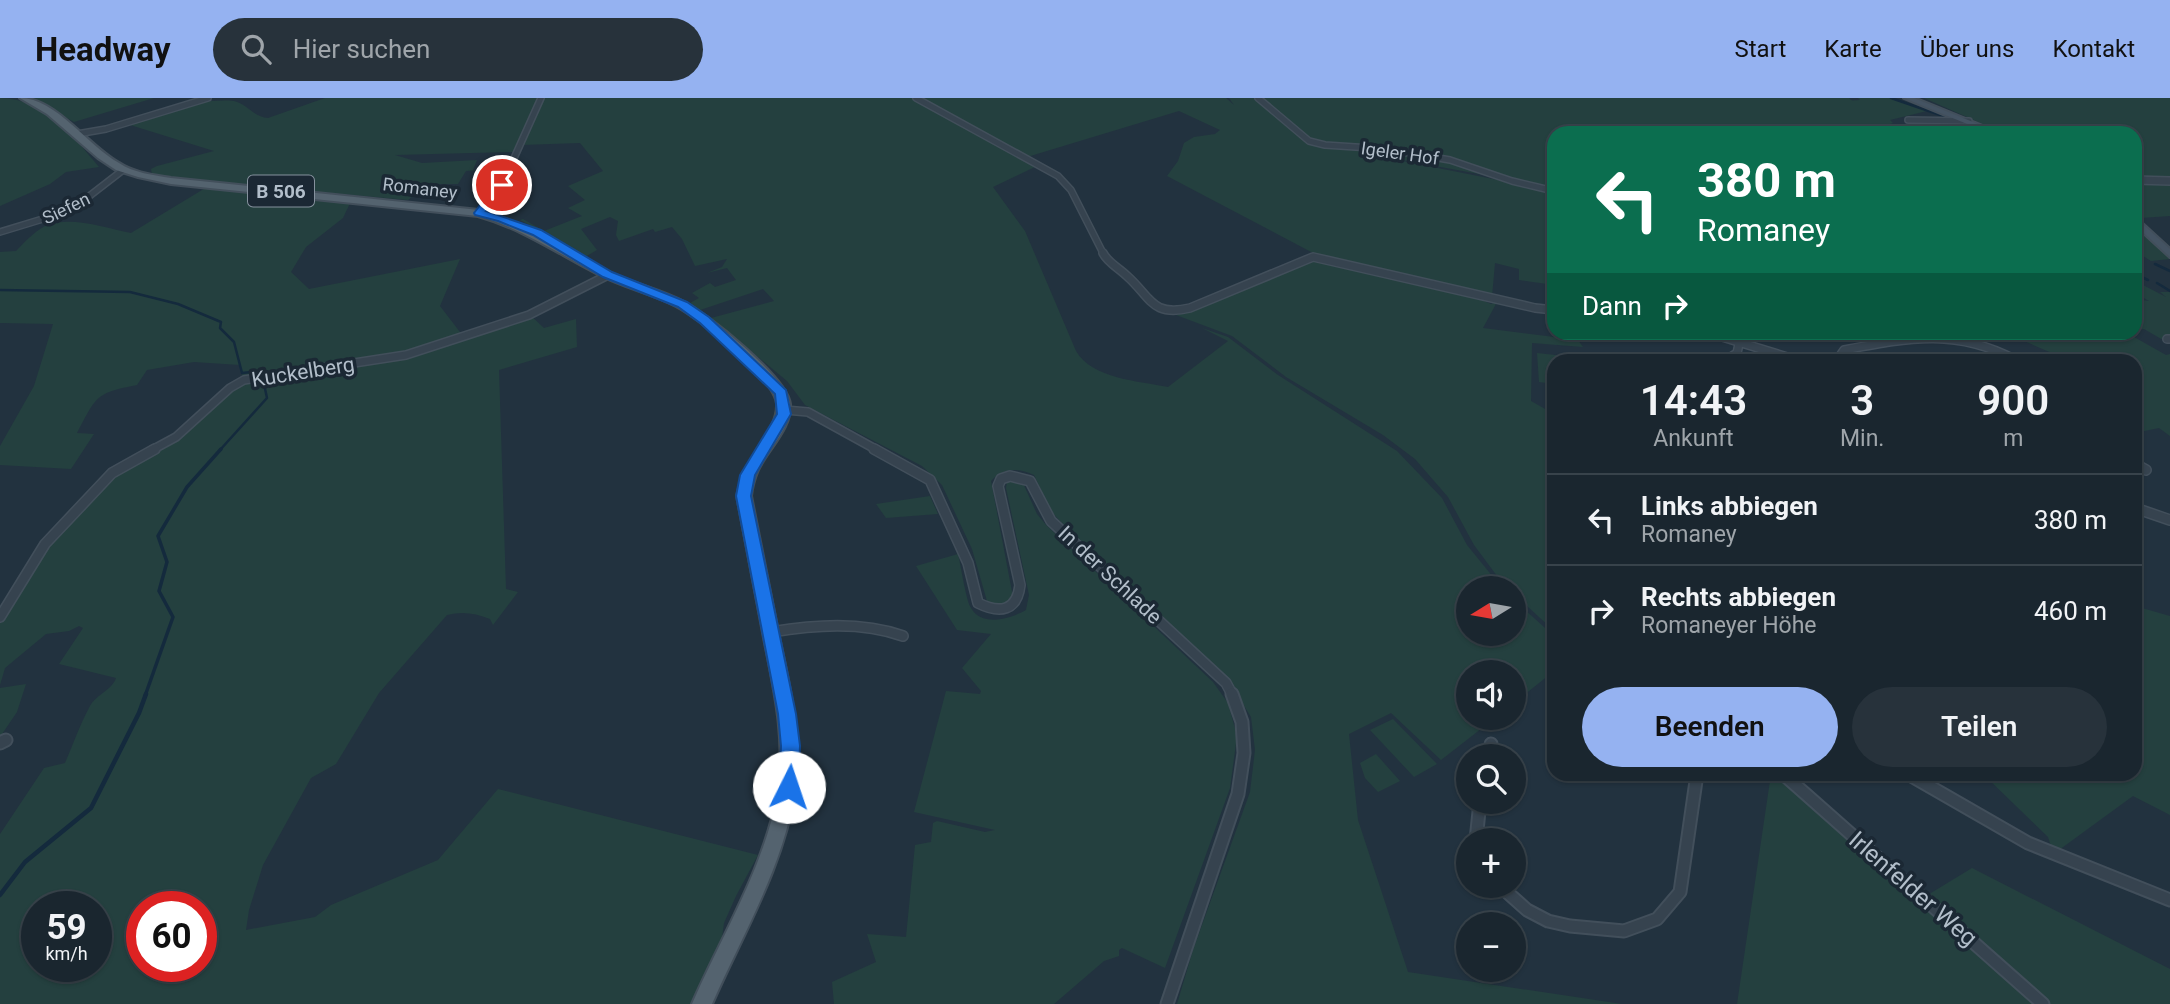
<!DOCTYPE html>
<html lang="de">
<head>
<meta charset="utf-8">
<style>
  :root { --surface:#1a262f; --page:#27323b; --text:#f1f3f6; --muted:#9fa5aa; --line:#38434b; --accent:#95b2f1 }
  body { margin:0; font-family:Roboto,sans-serif; background:var(--page); color:var(--text); height:100vh; display:flex; flex-direction:column; font-size:26px; white-space:nowrap }
  * { box-sizing:border-box; margin:0 }
  p { font-size:23px; color:var(--muted) }
  .icon { flex:none; width:38px; height:38px; fill:none; stroke:currentColor; stroke-width:2; stroke-linecap:round; stroke-linejoin:round }
  .map { position:relative; flex:1; overflow:hidden }
  .details { position:absolute; left:1547px; top:256px; width:595px; height:427px; display:flex; flex-direction:column; background:var(--surface); border-radius:21px; box-shadow:0 2px 5px #0004,0 0 0 2px var(--line) }
  .details>* { flex:none }
  .hud { position:absolute; left:1547px; top:28px; width:595px; height:214px; border-radius:21px; box-shadow:0 2px 5px #0004,0 0 0 2px var(--line); background:#0b6e4f; color:#fff; overflow:hidden }
  .needle { width:46px; rotate:259deg }
  .buttons { position:absolute; left:1456px; top:478px; display:grid; gap:14px }
  .buttons a { display:grid; place-items:center; width:70px; height:70px; border-radius:50%; background:var(--surface); box-shadow:0 2px 5px #0004,0 0 0 2px var(--line); font-size:35px }
  .speed { position:absolute; left:21px; top:793px; display:flex; gap:14px; font-size:35px; font-weight:700; text-align:center }
  .speed>* { display:grid; place-content:center; width:91px; height:91px; border-radius:50%; background:var(--surface); box-shadow:0 2px 5px #0004,0 0 0 2px var(--line); line-height:1 }
  .speed small { font-size:18px; font-weight:400 }
  .speed .limit { border:10px solid #d22; background:#fff; color:#111 }
  .pin { position:absolute; display:grid; place-items:center; width:60px; height:60px; color:#fff; margin:-30px; border:4px solid #fff; border-radius:50%; box-shadow:0 2px 7px #0007 }
  .me { position:absolute; width:77px; margin:-38px; rotate:4deg; stroke-linejoin:round; filter:drop-shadow(0 0 5px #0008) }
  .turn { display:flex; align-items:center; gap:24px; height:147px; padding:0 35px; font-size:32px }
  .turn .icon { width:91px; height:91px; stroke-width:2.5 }
  .turn b { display:block; font-size:49px; line-height:60px }
  .then { display:flex; align-items:center; height:66px; padding:0 35px; background:#0003; gap:14px; font-size:26px }
  .eta { display:flex; justify-content:space-evenly; align-items:center; height:119px; text-align:center }
  .eta b { font-size:42px; font-weight:600; line-height:49px }
  .button { display:flex; gap:14px; margin-top:auto; padding:14px 35px }
  .button a { flex:1; height:80px; border-radius:42px; background:var(--accent); color:#111; font-size:28px; font-weight:600; line-height:80px; text-align:center }
  .button a+a { background:var(--page); color:var(--text) }
  ul { padding:0; list-style:none }
  li { display:flex; align-items:center; gap:21px; height:91px; padding:0 35px; border-top:2px solid var(--line) }
  li div { flex:1 }
  li b { display:block; font-size:26px }
  li em { font-style:normal }
  header { display:flex; align-items:center; gap:42px; box-sizing:border-box; height:98px; padding:0 35px; background:var(--accent); color:#111 }
  header strong { font-size:33px }
  nav { display:flex; gap:38px; margin-inline-start:auto; font-size:24px }
  .search { width:490px; height:63px; background:var(--page); display:flex; align-items:center; gap:18px; box-sizing:border-box; padding:0 24px; border-radius:38px; color:var(--muted); font-size:26px }
  .map>svg:first-child { display:block }
  .green { fill:#24403f; fill-rule:evenodd }
  .lines { fill:none; stroke-linecap:round; stroke-linejoin:round }
  .stream-far2 { stroke:#142a3d; stroke-width:2.5 }
  .stream-far1 { stroke:#142a3d; stroke-width:3.5 }
  .stream { stroke:#142a3d; stroke-width:4.5 }
  .minor-far3-casing { stroke:#424f5b; stroke-width:8 }
  .minor-far2-casing { stroke:#424f5b; stroke-width:10 }
  .minor-far1-casing { stroke:#424f5b; stroke-width:12 }
  .minor-casing { stroke:#424f5b; stroke-width:15 }
  .tertiary-casing { stroke:#424f5b; stroke-width:10 }
  .secondary-casing { stroke:#424f5b; stroke-width:4 }
  .primary-casing { stroke:#424f5b; stroke-width:4 }
  .minor-far3 { stroke:#36434f; stroke-width:5 }
  .minor-far2 { stroke:#36434f; stroke-width:7 }
  .minor-far1 { stroke:#36434f; stroke-width:9 }
  .minor { stroke:#36434f; stroke-width:11 }
  .tertiary { stroke:#36434f; stroke-width:7 }
  .secondary { fill:#445362; fill-rule:evenodd }
  .primary { fill:#54636f; fill-rule:evenodd }
  .route { fill:#1a73e8; stroke:#114b97; stroke-width:2 }
  .labels { text-anchor:middle; dominant-baseline:central; stroke-width:7; stroke-linejoin:round; paint-order:stroke }
  .far-street-label { font-size:18px; fill:#b2beca; stroke:#1b2834 }
  .shield { fill:#1b2834; stroke:#85919d; stroke-width:2 }
  .shield-label { font-size:19px; font-weight:bold; fill:#b2beca }
  .street-label { font-size:21px; fill:#b2beca; stroke:#1b2834 }
  .near-street-label { font-size:24px; fill:#b2beca; stroke:#1b2834 }
</style>
</head>
<body>
<header>
<strong>Headway</strong>
<div class="search"><svg class="icon" aria-label="search" viewBox="0 0 24 24"><circle cx="10" cy="10" r="6"/><path d="M15 15l6 6"/></svg>Hier suchen</div>
<nav><a>Start</a><a>Karte</a><a>Über uns</a><a>Kontakt</a></nav>
</header>
<div class="map">
<svg width="2170" height="906" viewBox="0 0 2170 906">
  <rect width="100%" height="100%" fill="#22323f"/>
  <path class="green" d="M 0,0 C 44,0 73,38 99,69 L 66,74 L 50,86 L 0,108 Z
    M 29,0 L 154,0 L 74,24 Z
    M 325,0 L 539,0 L 513,54 L 395,57 L 422,65 L 477,62 L 473,72 L 508,70 L 466,73 L 458,86 L 428,86 L 408,102 L 175,81 L 152,76 L 151,71 L 157,68 L 214,53 L 127,26 C 161,15 198,0 234,3 C 247,6 254,19 268,20 Z
    M 542,0 L 914,0 L 1037,68 L 993,89 L 1025,133 L 1076,253 C 1092,281 1139,283 1168,289 L 1228,243 L 1202,230 L 1228,239 L 1278,277 L 1397,353 L 1442,400 L 1467,447 L 1502,490 L 1468,490 L 1468,536 L 1514,536 L 1514,502 L 1554,538 L 1554,573 L 1514,605 L 1514,574 L 1468,574 L 1468,620 L 1495,620 L 1441,662 L 1391,615 L 1349,636 L 1358,722 L 1408,874 L 1622,906 L 1177,906 L 1193,852 L 1250,694 L 1255,652 L 1251,619 L 1225,577 L 1060,423 L 1050,412 L 1034,377 C 1018,370 1004,369 991,383 L 1013,499 L 1007,508 L 992,508 L 987,503 L 972,451 L 942,387 L 922,368 L 805,307 L 787,283 L 711,220 L 774,203 L 763,191 L 700,212 L 688,206 L 699,200 L 692,195 L 710,185 L 715,189 L 736,182 L 727,170 L 707,175 L 722,169 L 727,161 L 695,168 L 682,141 L 672,129 L 655,134 L 653,131 L 619,143 L 616,137 L 618,123 L 610,119 L 581,131 L 597,152 L 585,159 L 564,145 L 520,122 L 523,121 L 544,133 L 582,118 L 568,110 L 585,102 L 568,88 L 603,73 L 580,45 L 521,47 Z
    M 919,0 L 1226,0 L 1234,7 L 1229,0 L 1257,0 L 1307,43 L 1353,49 L 1362,55 L 1554,93 L 1554,187 L 1519,182 L 1519,171 L 1495,165 L 1492,199 L 1315,156 L 1167,78 L 1178,63 L 1184,45 L 1194,39 L 1215,36 L 1220,32 L 1179,13 L 1027,59 Z
    M 1260,0 L 1849,0 L 1852,3 L 1845,3 L 1860,2 L 1858,0 L 1890,0 L 1927,13 L 1890,22 L 1893,25 L 1878,30 L 1889,35 L 1554,35 L 1554,90 L 1512,82 L 1473,66 L 1424,55 L 1314,43 Z
    M 1924,0 L 2170,0 L 2170,81 L 2135,79 L 2135,35 L 2003,35 Z
    M 1357,49 L 1471,68 L 1501,80 L 1364,55 Z
    M 2135,84 L 2170,85 L 2170,118 L 2141,120 L 2135,115 Z
    M 207,89 L 352,101 L 343,120 L 306,149 L 291,174 L 309,191 L 460,161 L 440,208 L 463,238 L 406,254 L 243,280 L 240,267 L 194,264 L 147,272 L 137,287 C 95,295 97,298 77,335 L 94,336 L 71,371 L 0,367 L 0,348 L 34,288 L 53,226 L 0,225 L 0,154 L 16,153 C 25,144 37,130 50,126 C 75,119 106,130 131,135 Z
    M 2135,129 L 2170,158 L 2170,161 L 2151,163 L 2135,153 Z
    M 1315,162 L 1486,201 L 1484,203 L 1491,206 L 1497,204 L 1483,230 L 1578,242 L 1583,249 L 1532,245 L 1531,303 L 1554,316 L 1554,521 L 1551,530 L 1514,496 L 1514,490 L 1507,490 L 1503,486 L 1474,447 L 1448,399 L 1415,361 L 1383,337 L 1286,279 L 1232,238 L 1176,217 Z
    M 2143,187 L 2166,199 L 2160,194 L 2170,194 L 2170,246 L 2144,231 L 2135,232 L 2135,201 L 2149,203 L 2135,195 L 2135,188 Z
    M 530,217 L 544,230 L 576,221 L 577,249 L 499,272 L 506,491 L 518,494 L 493,527 L 490,521 C 475,515 462,513 447,517 L 379,595 L 336,666 L 311,680 L 263,767 L 249,812 L 246,832 L 315,819 L 331,807 L 438,762 L 498,691 L 758,757 L 736,798 L 724,825 L 722,840 L 691,906 L 0,906 L 0,736 L 44,670 L 65,665 C 73,647 80,626 90,608 C 97,596 112,592 116,580 L 59,566 L 83,530 L 79,528 L 69,533 L 46,536 L 5,570 L 0,587 L 0,522 L 46,446 L 115,374 L 178,339 L 232,290 L 247,282 L 406,256 ZM 37,808 L 96,808 L 96,868 L 37,868 ZM 142,808 L 201,808 L 201,868 L 142,868 Z
    M 1998,235 L 2127,235 L 2166,257 L 2170,256 L 2170,338 L 2159,330 L 2135,335 L 2135,262 L 2068,262 L 2010,237 Z
    M 1537,255 L 1564,258 L 1565,262 L 1554,262 L 1554,286 L 1539,284 Z
    M 1012,382 L 1023,385 L 1037,416 L 1047,428 L 1213,584 L 1228,605 L 1237,638 L 1230,690 L 1165,870 L 1122,850 L 1119,852 L 1119,858 L 1104,863 L 1054,906 L 834,906 L 832,884 L 876,864 L 867,836 L 906,839 L 915,747 L 931,744 L 933,725 L 937,723 L 985,734 L 995,732 L 914,714 L 946,593 L 980,596 L 981,593 L 962,570 L 991,536 L 957,532 L 916,468 L 958,456 C 961,468 966,503 971,510 C 982,530 1012,520 1026,512 L 1029,497 L 1006,390 L 1007,385 Z
    M 930,398 L 938,416 L 886,420 L 876,406 Z
    M 2135,508 L 2170,518 L 2170,717 L 2133,698 L 2059,752 L 2051,748 L 2048,739 L 1983,676 L 2135,676 Z
    M 26,586 L 17,614 L 0,639 L 0,590 Z
    M 1393,621 L 1437,666 L 1414,679 L 1370,632 Z
    M 1376,656 L 1400,683 L 1378,694 L 1365,680 L 1360,665 Z
    M 1771,676 L 1777,676 L 2036,906 L 1737,906 Z
    M 1972,770 L 2170,871 L 2170,906 L 2049,906 L 1926,798 Z"/>
  <g class="lines">
    <path class="stream-far2" d="M 1891,0 L 1952,21
      M 1965,26 L 1980,35
      M 2135,155 L 2142,159
      M 2155,166 L 2170,173
      M 2135,176 L 2148,182
      M 2157,185 L 2170,193
      M 0,192 L 130,194 L 178,206 L 221,224 L 220,230 L 234,244 L 242,275 L 262,273
      M 220,352 L 267,300 L 264,286"/>
    <path class="stream-far1" d="M 145,598 L 173,519 L 159,493 L 167,464 L 158,438 L 187,389 L 221,351"/>
    <path class="stream" d="M 0,797 L 25,764 L 91,710 L 139,615 L 146,596"/>
    <g class="minor-far3-casing">
      <path id="minor-far3" d="M 916,0 L 1058,78 L 1071,92 L 1104,157
        M 1258,0 L 1309,43 L 1325,47 L 1386,51 L 1450,62 L 1512,83 L 1554,93
        M 1908,22 L 1969,23
        M 77,36 L 106,31 L 208,0
        M 479,115 L 502,87 L 541,0
        M 0,134 L 46,120 L 79,106 L 123,72"/>
    </g>
    <g class="minor-far2-casing">
      <path id="minor-far2" d="M 1103,155 C 1108,165 1119,170 1127,178 C 1151,199 1151,219 1190,210 L 1313,159 L 1535,210 L 1554,212
        M 1706,234 L 1797,262
        M 2167,241 L 2170,241
        M 1726,262 L 1737,255 L 1739,246
        M 1837,262 L 1844,252 C 1908,240 1956,230 2016,262
        M 785,312 L 808,314 L 877,352
        M 152,352 L 176,339 L 230,290 L 244,282 L 406,257 L 529,217 L 608,177"/>
    </g>
    <g class="minor-far1-casing">
      <path id="minor-far1" d="M 874,351 L 930,382 L 968,465 L 978,505 C 1000,516 1017,513 1020,487 L 998,388 L 1001,381 L 1010,378 L 1030,383 L 1051,423 L 1226,585 L 1233,598
        M 2135,366 L 2146,372
        M 2135,410 L 2170,422
        M 0,519 L 45,446 L 112,375 L 155,351
        M 771,534 C 814,527 861,523 903,538"/>
    </g>
    <g class="minor-casing">
      <path id="minor" d="M 0,645 L 6,642
        M 1491,646 L 1492,658
        M 1783,676 L 2043,906
        M 1908,676 L 2028,745 L 2170,802
        M 1476,742 L 1480,704
        M 1500,788 L 1527,812 L 1548,823 L 1570,828 L 1624,833 L 1657,821 L 1680,794 L 1697,676
        M 1167,906 L 1238,696 L 1244,655 L 1242,624 L 1232,596"/>
    </g>
    <g class="tertiary-casing">
      <path id="tertiary" d="M 2135,82 L 2170,83"/>
    </g>
    <g class="secondary-casing">
      <path id="secondary" d="M 1904,0 L 1914,0 L 2000,35 L 1989,35 Z
        M 2135,119 L 2170,151 L 2170,159 L 2135,127 Z"/>
    </g>
    <g class="primary-casing">
      <path id="primary" d="M 20,0 C 56,0 88,48 119,65 C 134,75 153,77 171,80 L 479,112 C 527,125 565,152 609,174 C 633,186 660,191 684,204 C 707,216 787,279 790,306 C 792,330 767,352 758,372 C 754,381 752,389 751,398 C 760,445 770,492 779,539 C 790,590 802,640 795,692 C 784,768 742,837 712,906 L 692,906 C 722,837 765,769 778,693 C 786,641 774,591 764,540 C 755,493 746,445 737,398 C 743,365 778,333 777,307 C 777,282 699,220 676,208 C 653,196 626,190 602,178 C 560,157 524,131 478,118 L 171,86 L 138,79 L 116,72 L 98,60 L 47,16 Z"/>
    </g>
    <use href="#minor-far3" class="minor-far3"/>
    <use href="#minor-far2" class="minor-far2"/>
    <use href="#minor-far1" class="minor-far1"/>
    <use href="#minor" class="minor"/>
    <use href="#tertiary" class="tertiary"/>
    <use href="#secondary" class="secondary"/>
    <use href="#primary" class="primary"/>
  </g>
  <path class="route" d="M 498,84 L 507,87 L 486,113 L 541,132 L 612,174 L 687,204 L 709,219 L 786,292 L 791,316 L 755,377 L 751,398 L 796,616 L 800,648 L 798,689 L 795,695 L 789,697 L 782,695 L 779,689 L 781,648 L 778,616 L 736,398 L 740,377 L 777,316 L 775,296 L 700,225 L 678,209 L 603,179 L 533,137 L 498,123 L 475,117 L 474,115 Z"/>
  <g class="labels">
    <g class="far-street-label">
      <text transform="translate(1400 55) rotate(8)">Igeler Hof</text>
      <text transform="translate(420 90) rotate(7)">Romaney</text>
      <text transform="translate(66 110) rotate(-26)">Siefen</text>
    </g>
    <rect class="shield" x="248" y="77.5" width="66" height="31" rx="5"/>
    <g class="shield-label">
      <text x="281" y="93">B 506</text>
    </g>
    <g class="street-label">
      <text transform="translate(303 274) rotate(-9)">Kuckelberg</text>
      <text transform="translate(1110 477) rotate(43)">In der Schlade</text>
    </g>
    <g class="near-street-label">
      <text transform="translate(1913 791) rotate(41)">Irlenfelder Weg</text>
    </g>
  </g>
</svg>
<div class="buttons">
<a><svg class="needle" viewBox="-14 -14 28 28"><path d="M0-13l5 13h-10z" fill="#e53935"/><path d="M0 13l5-13h-10z" fill="#9fa5aa"/></svg></a>
<a><svg class="icon" aria-label="sound" viewBox="0 0 24 24"><path d="M4 9h4l5-4v14l-5-4H4zM17 9q2 3 0 6"/></svg></a>
<a><svg class="icon" aria-label="search" viewBox="0 0 24 24"><circle cx="10" cy="10" r="6"/><path d="M15 15l6 6"/></svg></a>
<a>+</a>
<a>−</a>
</div>
<div class="speed"><div>59<small>km/h</small></div><div class="limit">60</div></div>
<div class="pin" style="left:502px;top:87px;background:#d93025"><svg class="icon" aria-label="arrive" viewBox="0 0 24 24"><path d="M6 21V4h12l-3 4 3 4H6"/></svg></div>
<svg class="me" style="left:789px;top:689px" viewBox="-20 -20 40 40"><circle r="19" fill="#fff"/><path d="M0-13L10 11 0 6-10 11z" fill="#1a73e8"/></svg>
<div class="hud">
<div class="turn"><svg class="icon" aria-label="left" viewBox="0 0 24 24"><path d="M17 20v-9H6M10 6l-5 5 5 5"/></svg><div><b>380 m</b>Romaney</div></div>
<div class="then">Dann<svg class="icon" aria-label="right" viewBox="0 0 24 24"><path d="M7 20v-9h11M14 6l5 5-5 5"/></svg></div>
</div>
<section class="details">
<div class="eta">
<div><b>14:43</b><p>Ankunft</p></div>
<div><b>3</b><p>Min.</p></div>
<div><b>900</b><p>m</p></div>
</div>
<ul>
<li><svg class="icon" aria-label="left" viewBox="0 0 24 24"><path d="M17 20v-9H6M10 6l-5 5 5 5"/></svg><div><b>Links abbiegen</b><p>Romaney</p></div><em>380 m</em></li>
<li><svg class="icon" aria-label="right" viewBox="0 0 24 24"><path d="M7 20v-9h11M14 6l5 5-5 5"/></svg><div><b>Rechts abbiegen</b><p>Romaneyer Höhe</p></div><em>460 m</em></li>
</ul>
<div class="button"><a>Beenden</a><a>Teilen</a></div>
</section>
</div>
</body>
</html>
